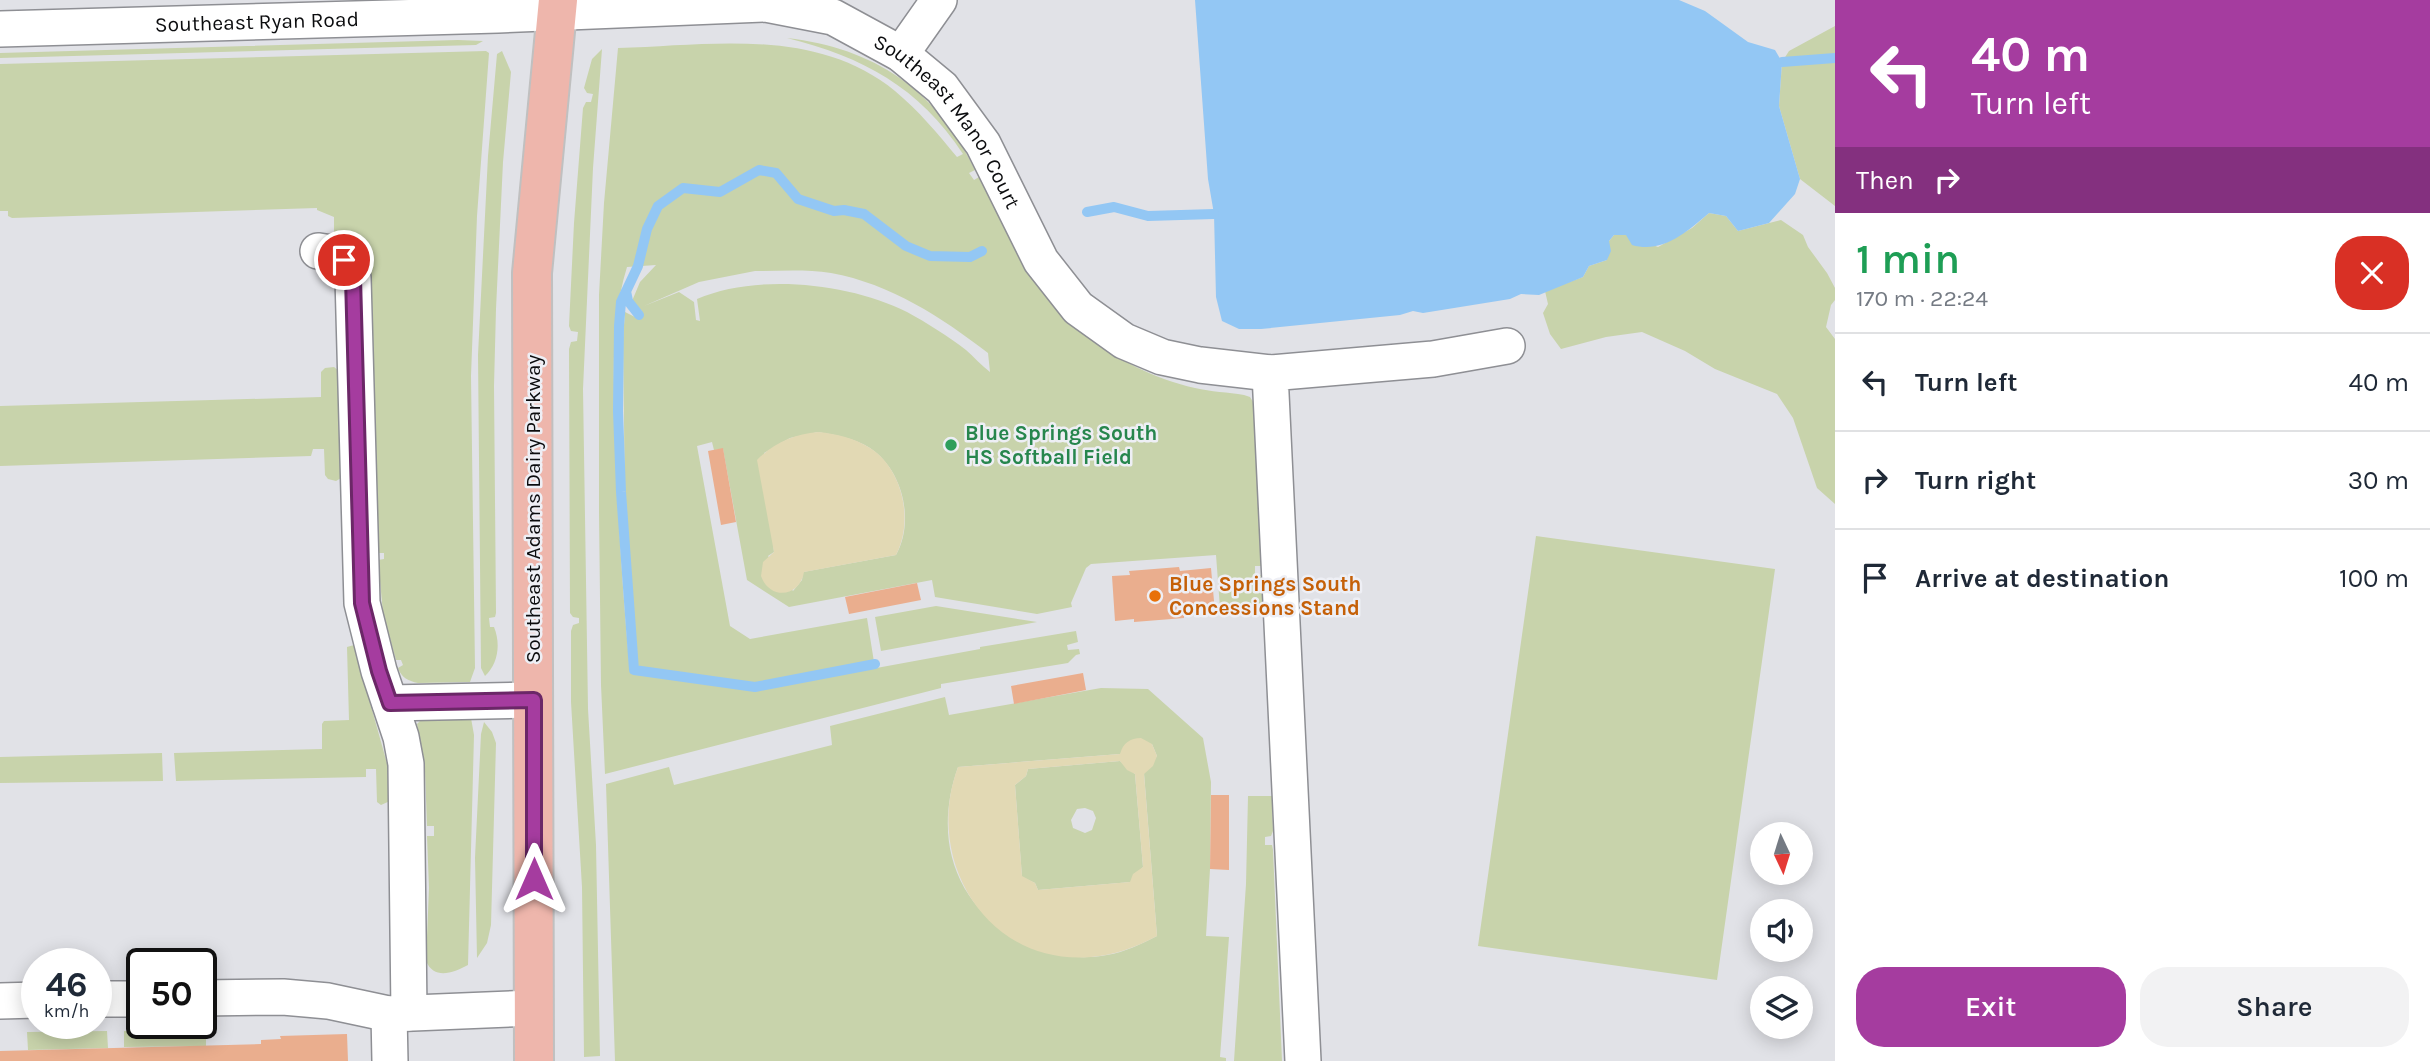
<!DOCTYPE html>
<html lang="en">
<head>
<meta charset="utf-8">
<style>
  :root { --surface:#fff; --page:#f2f2f3; --text:#1f2937; --muted:#747a83; --line:#e0e1e3; --accent:#a53c9f }
  body { margin:0; font-family:Karla,sans-serif; background:var(--page); color:var(--text); height:100vh; display:flex; flex-direction:column; font-size:26px; white-space:nowrap }
  * { box-sizing:border-box; margin:0 }
  p { font-size:23px; color:var(--muted) }
  .icon { flex:none; width:38px; height:38px; fill:none; stroke:currentColor; stroke-width:2; stroke-linecap:round; stroke-linejoin:round }
  .map { position:relative; flex:1; overflow:hidden }
  .details { display:flex; flex-direction:column; background:var(--surface); width:595px }
  .details>* { flex:none }
  .top-card { background:#a53c9f; color:#fff; overflow:hidden }
  .needle { width:46px; rotate:176deg }
  .buttons { position:absolute; left:1750px; top:822px; display:grid; gap:14px }
  .buttons a { display:grid; place-items:center; width:63px; height:63px; border-radius:50%; background:var(--surface); box-shadow:0 4px 18px #0003; font-size:35px }
  .speed { position:absolute; left:21px; top:948px; display:flex; gap:14px; font-size:35px; font-weight:700; text-align:center }
  .speed>* { display:grid; place-content:center; width:91px; height:91px; border-radius:50%; background:var(--surface); box-shadow:0 4px 18px #0003; line-height:1 }
  .speed small { font-size:18px; font-weight:400 }
  .speed .limit { border:4px solid #111; border-radius:10px; background:#fff; color:#111 }
  .pin { position:absolute; display:grid; place-items:center; width:60px; height:60px; color:#fff; margin:-30px; border:4px solid #fff; border-radius:50%; box-shadow:0 2px 7px #0007 }
  .me { position:absolute; width:77px; margin:-38px; rotate:0deg; stroke-linejoin:round; filter:drop-shadow(0 0 5px #0008) }
  .turn { display:flex; align-items:center; gap:24px; height:147px; padding:0 21px; font-size:32px }
  .turn .icon { width:91px; height:91px; stroke-width:2.5 }
  .turn b { display:block; font-size:49px; line-height:60px }
  .then { display:flex; align-items:center; height:66px; padding:0 21px; background:#0003; gap:14px; font-size:26px }
  .round { display:grid; place-items:center; flex:none; width:74px; height:74px; border-radius:28px; background:var(--page) }
  .overview { display:flex; align-items:center; justify-content:space-between; height:119px; padding:0 21px }
  h1 { font-size:42px; font-weight:600; line-height:52px; color:#1e9e55 }
  .cta { display:flex; gap:14px; margin-top:auto; padding:14px 21px }
  .cta a { flex:1; height:80px; border-radius:28px; background:var(--accent); color:#fff; font-size:28px; font-weight:600; line-height:80px; text-align:center }
  .cta a+a { background:var(--page); color:var(--text) }
  ul { padding:0; list-style:none }
  li { display:flex; align-items:center; gap:21px; height:98px; padding:0 21px; border-top:2px solid var(--line) }
  li div { flex:1 }
  li b { display:block; font-size:26px }
  li em { font-style:normal }
  main { display:flex; flex:1; min-height:0 }
  .map>svg:first-child { display:block }
  .green { fill:#c8d3ab; fill-rule:evenodd }
  .sand { fill:#e2d9b4; fill-rule:evenodd }
  .water { fill:#93c7f4 }
  .lines { fill:none; stroke-linecap:round; stroke-linejoin:round }
  .stream { stroke:#93c7f4; stroke-width:10 }
  .building { fill:#eaae8e }
  .minor-casing { stroke:#8e8f94; stroke-width:38 }
  .major-casing { stroke:#c0c0c0; stroke-width:42 }
  .minor { stroke:#fff; stroke-width:35 }
  .major { stroke:#eeb6ac; stroke-width:38 }
  .route-casing { stroke:#6b2767; stroke-width:18 }
  .route { stroke:#a53c9f; stroke-width:12 }
  .leisure-dot { fill:#2e9e5b; stroke:#eeeff5; stroke-width:2.5 }
  .food-dot { fill:#e8710a; stroke:#eeeff5; stroke-width:2.5 }
  .labels { text-anchor:middle; dominant-baseline:central; stroke-width:5; stroke-linejoin:round; paint-order:stroke }
  .street-label { font-size:21px; fill:#0b0c0e; stroke:#eeeff5 }
  .leisure-label { font-size:21px; font-weight:bold; fill:#27864d; stroke:#eeeff5; text-anchor:start }
  .food-label { font-size:21px; font-weight:bold; fill:#c56008; stroke:#eeeff5; text-anchor:start }
</style>
</head>
<body>
<main>
<div class="map">
<svg width="1835" height="1061" viewBox="0 0 1835 1061">
  <rect width="100%" height="100%" fill="#e1e2e7"/>
  <path class="green" d="M 1835,26 L 1835,206 L 1800,179 L 1779,106 L 1782,62 L 1789,51 Z
    M 787,38 C 874,48 937,90 975,170 L 969,173 L 974,180 L 979,177 L 1083,333 C 1116,359 1154,379 1195,388 C 1211,392 1228,392 1244,395 L 1250,397 L 1255,405 L 1262,562 L 1261,566 L 1255,566 L 1255,575 L 1262,575 L 1265,605 L 1220,608 L 1216,555 L 1091,564 L 1086,568 L 1071,603 L 1072,607 L 1037,614 L 935,597 L 932,580 L 789,607 L 747,580 L 723,449 L 714,450 L 712,442 L 697,446 L 730,626 L 750,639 L 867,618 L 874,662 L 755,685 L 637,666 L 625,505 L 623,339 L 625,312 L 637,318 L 641,315 L 642,311 L 632,301 L 640,282 L 656,265 L 627,267 C 609,325 614,388 616,448 C 618,523 623,597 630,672 L 753,690 L 762,689 L 980,649 L 980,647 L 1076,631 L 1078,642 L 1067,645 L 1068,650 L 1079,649 L 1080,654 L 1076,655 L 1068,663 L 941,684 L 941,688 L 605,774 L 601,685 L 599,512 L 599,295 L 604,203 L 618,48 C 712,45 816,27 895,91 C 919,111 938,134 957,157 L 963,154 C 919,87 863,57 787,38 ZM 755,271 C 780,271 806,269 831,273 C 891,284 941,317 988,353 L 990,372 C 982,366 974,357 966,350 C 948,336 927,323 907,312 C 849,283 757,273 697,299 L 700,321 L 696,320 L 694,302 L 679,292 L 644,306 L 699,282 ZM 818,432 C 836,435 854,438 870,448 C 903,470 915,521 896,555 L 803,572 L 802,580 L 793,591 L 768,556 L 774,552 L 764,453 L 790,438 Z
    M 458,40 L 483,41 L 476,45 L 0,58 L 0,53 Z
    M 602,49 L 593,168 L 583,389 L 588,709 L 596,845 L 600,1056 L 584,1057 L 582,887 L 571,702 L 571,631 L 573,625 L 579,623 L 579,618 L 573,617 L 570,613 L 569,349 L 571,342 L 577,341 L 578,332 L 571,331 L 569,326 L 574,223 L 583,108 L 586,102 L 591,102 L 593,94 L 587,93 L 584,88 L 592,59 Z
    M 486,51 L 489,53 L 477,216 L 471,376 L 475,668 L 470,682 L 418,683 C 408,681 401,677 398,668 L 403,665 L 401,660 L 396,660 L 383,613 L 378,560 L 384,559 L 384,553 L 378,553 L 368,269 C 363,250 355,237 334,236 L 334,217 L 317,210 L 317,208 L 12,218 L 8,216 L 8,211 L 0,211 L 0,64 Z
    M 502,51 L 511,72 L 503,162 L 496,309 L 494,386 L 496,613 L 495,617 L 489,618 L 490,627 L 494,627 C 501,644 498,664 485,676 L 481,668 L 478,355 L 488,156 L 497,54 Z
    M 1709,213 L 1726,216 L 1738,231 L 1781,220 L 1803,235 L 1808,247 L 1827,273 L 1835,288 L 1835,300 L 1831,305 L 1826,327 L 1835,339 L 1835,504 L 1817,488 L 1793,418 L 1777,394 L 1715,369 L 1685,351 L 1642,332 L 1606,337 L 1561,349 L 1550,334 L 1543,313 L 1548,304 L 1545,291 L 1583,277 L 1589,266 L 1607,260 L 1609,241 L 1614,235 L 1627,235 L 1658,247 L 1692,228 Z
    M 334,367 L 339,371 L 343,477 L 336,481 L 328,479 L 325,475 L 324,449 L 313,449 L 311,456 L 0,466 L 0,406 L 321,397 L 321,372 L 325,368 Z
    M 1536,536 L 1775,569 L 1717,980 L 1478,946 Z
    M 936,606 L 1037,622 L 881,651 L 875,617 Z
    M 354,645 L 388,767 L 390,801 L 381,805 L 377,802 L 376,769 L 366,769 L 366,777 L 176,781 L 174,753 L 322,749 L 322,724 L 324,721 L 349,720 L 347,647 Z
    M 1101,688 L 1148,689 L 1203,738 L 1211,782 L 1210,869 L 1206,936 L 1229,937 L 1220,1057 L 1226,1058 L 1226,1061 L 615,1061 L 606,784 L 669,767 L 674,785 L 832,745 L 830,726 L 945,697 L 949,715 ZM 1152,744 L 1157,756 L 1144,773 L 1157,936 C 1141,944 1125,952 1107,955 C 1076,961 1042,955 1015,938 C 952,900 934,835 958,767 L 1120,754 Z
    M 471,718 L 474,735 L 468,965 C 453,973 434,980 426,961 L 429,888 L 427,836 L 434,836 L 434,826 L 427,826 L 425,771 L 417,724 L 421,720 Z
    M 484,722 L 492,732 L 496,743 L 491,925 L 487,943 L 477,958 L 475,858 L 481,734 Z
    M 162,753 L 163,781 L 0,783 L 0,757 Z
    M 1120,761 L 1135,774 L 1143,867 L 1131,882 L 1038,890 L 1035,883 L 1022,877 L 1015,785 L 1026,776 L 1028,769 ZM 1085,808 L 1093,811 L 1096,818 L 1092,830 L 1085,833 L 1073,828 L 1071,820 L 1077,809 Z
    M 1248,796 L 1272,796 L 1273,831 L 1271,836 L 1265,837 L 1265,845 L 1272,845 L 1273,850 L 1282,1061 L 1234,1061 L 1246,884 Z
    M 162,1030 L 206,1030 L 206,1046 L 124,1047 L 124,1031 Z
    M 107,1031 L 108,1048 L 28,1050 L 27,1032 Z"/>
  <path class="sand" d="M 818,432 C 837,434 854,438 870,448 C 903,469 914,521 896,555 L 804,572 C 800,597 770,601 761,576 L 763,562 L 774,552 L 757,460 C 774,443 794,434 818,432 Z
    M 1141,738 L 1152,744 L 1157,756 L 1153,766 L 1144,774 L 1157,936 C 1136,947 1115,955 1091,957 C 987,966 923,860 958,767 L 1120,754 C 1123,743 1130,738 1141,738 ZM 1120,761 L 1127,770 L 1135,774 L 1143,867 L 1133,874 L 1130,882 L 1038,890 L 1035,883 L 1022,876 L 1015,785 L 1026,776 L 1028,769 Z"/>
  <path class="water" d="M 1195,0 L 1679,0 L 1705,11 L 1748,42 L 1775,50 L 1782,62 L 1779,106 L 1800,179 L 1795,194 L 1769,223 L 1738,231 L 1726,216 L 1709,213 C 1687,232 1662,254 1632,245 L 1626,235 L 1614,235 L 1609,241 L 1611,251 L 1607,260 L 1589,266 L 1583,277 L 1539,295 L 1521,294 L 1510,299 L 1423,313 L 1413,311 L 1400,315 L 1261,329 L 1239,329 L 1222,321 L 1216,297 L 1214,214 L 1208,179 Z"/>
  <g class="lines">
    <path class="stream" d="M 1782,62 L 1835,58
      M 1087,212 L 1114,207 L 1148,216 L 1214,214
      M 626,291 L 628,301 L 639,315
      M 875,664 L 755,687 L 634,670 L 621,492 L 618,411 L 619,326 L 621,302 L 638,266 L 647,229 L 658,206 L 683,188 L 720,192 L 759,170 L 776,173 L 798,199 L 834,211 L 844,210 L 864,214 L 906,246 L 930,256 L 970,257 L 982,251"/>
  </g>
  <path class="building" d="M 723,448 L 736,522 L 721,525 L 708,451 Z
    M 1179,567 L 1180,571 L 1211,568 L 1215,612 L 1184,615 L 1184,618 L 1134,622 L 1134,619 L 1115,621 L 1112,576 L 1130,575 L 1129,571 Z
    M 917,583 L 921,600 L 849,614 L 845,597 Z
    M 1083,673 L 1086,690 L 1014,704 L 1011,686 Z
    M 1211,795 L 1229,795 L 1229,870 L 1210,869 Z
    M 347,1034 L 348,1061 L 0,1061 L 0,1051 L 261,1044 L 261,1040 L 281,1039 L 280,1036 Z"/>
  <g class="lines">
    <g class="minor-casing">
      <g id="minor">
        <path id="s1" d="M 0,29 L 498,15 L 766,4 L 833,17 L 901,54 L 942,88 L 983,144 L 1041,261 L 1078,308 L 1124,341 L 1162,357 L 1200,365 L 1270,373"/>
        <path d="M 901,54 L 939,0"/>
        <path d="M 318,251 C 337,253 348,258 353,278 L 362,603 L 379,671 L 401,737 L 406,764 L 409,1013"/>
        <path d="M 390,703 L 534,700"/>
        <path d="M 201,998 L 283,997 L 328,1001 L 389,1014 L 534,1008"/>
        <path d="M 96,999 L 142,999"/>
        <path d="M 0,1001 L 37,1000"/>
        <path d="M 389,1014 L 390,1061"/>
        <path d="M 1303,1061 L 1270,373 L 1433,359 L 1507,346"/>
      </g>
    </g>
    <g class="major-casing">
      <path id="major" d="M 534,1061 L 532,273 L 558,0"/>
    </g>
    <use href="#minor" class="minor"/>
    <use href="#major" class="major"/>
  </g>
  <g class="lines">
    <g class="route-casing">
      <path id="route" d="M 344,260 L 350,266 L 353,278 L 362,603 L 379,671 L 390,703 L 534,700 L 534,879"/>
    </g>
    <use href="#route" class="route"/>
  </g>
  <circle class="leisure-dot" cx="951" cy="445" r="7"/>
  <circle class="food-dot" cx="1155" cy="596" r="7"/>
  <g class="labels">
    <g class="street-label">
      <text stroke="none"><textPath href="#s1" startOffset="257">Southeast Ryan Road</textPath></text>
      <text stroke="none"><textPath href="#s1" startOffset="994">Southeast Manor Court</textPath></text>
      <text transform="translate(533 509) rotate(-90)">Southeast Adams Dairy Parkway</text>
    </g>
    <g class="leisure-label">
      <text x="965" y="433">Blue Springs South<tspan x="965" dy="24">HS Softball Field</tspan></text>
    </g>
    <g class="food-label">
      <text x="1169" y="584">Blue Springs South<tspan x="1169" dy="24">Concessions Stand</tspan></text>
    </g>
  </g>
</svg>
<div class="buttons">
<a><svg class="needle" viewBox="-14 -14 28 28"><path d="M0-13l5 13h-10z" fill="#e53935"/><path d="M0 13l5-13h-10z" fill="#747a83"/></svg></a>
<a><svg class="icon" aria-label="sound" viewBox="0 0 24 24"><path d="M4 9h4l5-4v14l-5-4H4zM17 9q2 3 0 6"/></svg></a>
<a><svg class="icon" aria-label="layers" viewBox="0 0 24 24"><path d="M12 4l9 5-9 5-9-5zM3 14l9 5 9-5"/></svg></a>
</div>
<div class="speed"><div>46<small>km/h</small></div><div class="limit">50</div></div>
<div class="pin" style="left:344px;top:260px;background:#d93025"><svg class="icon" aria-label="arrive" viewBox="0 0 24 24"><path d="M6 21V4h12l-3 4 3 4H6"/></svg></div>
<svg class="me" style="left:534px;top:879px" viewBox="-20 -20 40 40"><path d="M0-17L14 15 0 8-14 15z" fill="#a53c9f" stroke="#fff" stroke-width="4"/></svg>
</div>
<section class="details">
<div class="top-card">
<div class="turn"><svg class="icon" aria-label="left" viewBox="0 0 24 24"><path d="M17 20v-9H6M10 6l-5 5 5 5"/></svg><div><b>40 m</b>Turn left</div></div>
<div class="then">Then<svg class="icon" aria-label="right" viewBox="0 0 24 24"><path d="M7 20v-9h11M14 6l5 5-5 5"/></svg></div>
</div>
<div class="overview"><div><h1>1 min</h1><p>170 m · 22:24</p></div><a class="round" style="background:#d93025;color:#fff"><svg class="icon" aria-label="close" viewBox="0 0 24 24"><path d="M6 6l12 12M18 6L6 18"/></svg></a></div>
<ul>
<li><svg class="icon" aria-label="left" viewBox="0 0 24 24"><path d="M17 20v-9H6M10 6l-5 5 5 5"/></svg><div><b>Turn left</b></div><em>40 m</em></li>
<li><svg class="icon" aria-label="right" viewBox="0 0 24 24"><path d="M7 20v-9h11M14 6l5 5-5 5"/></svg><div><b>Turn right</b></div><em>30 m</em></li>
<li><svg class="icon" aria-label="arrive" viewBox="0 0 24 24"><path d="M6 21V4h12l-3 4 3 4H6"/></svg><div><b>Arrive at destination</b></div><em>100 m</em></li>
</ul>
<div class="cta"><a>Exit</a><a>Share</a></div>
</section>
</main>
</body>
</html>
